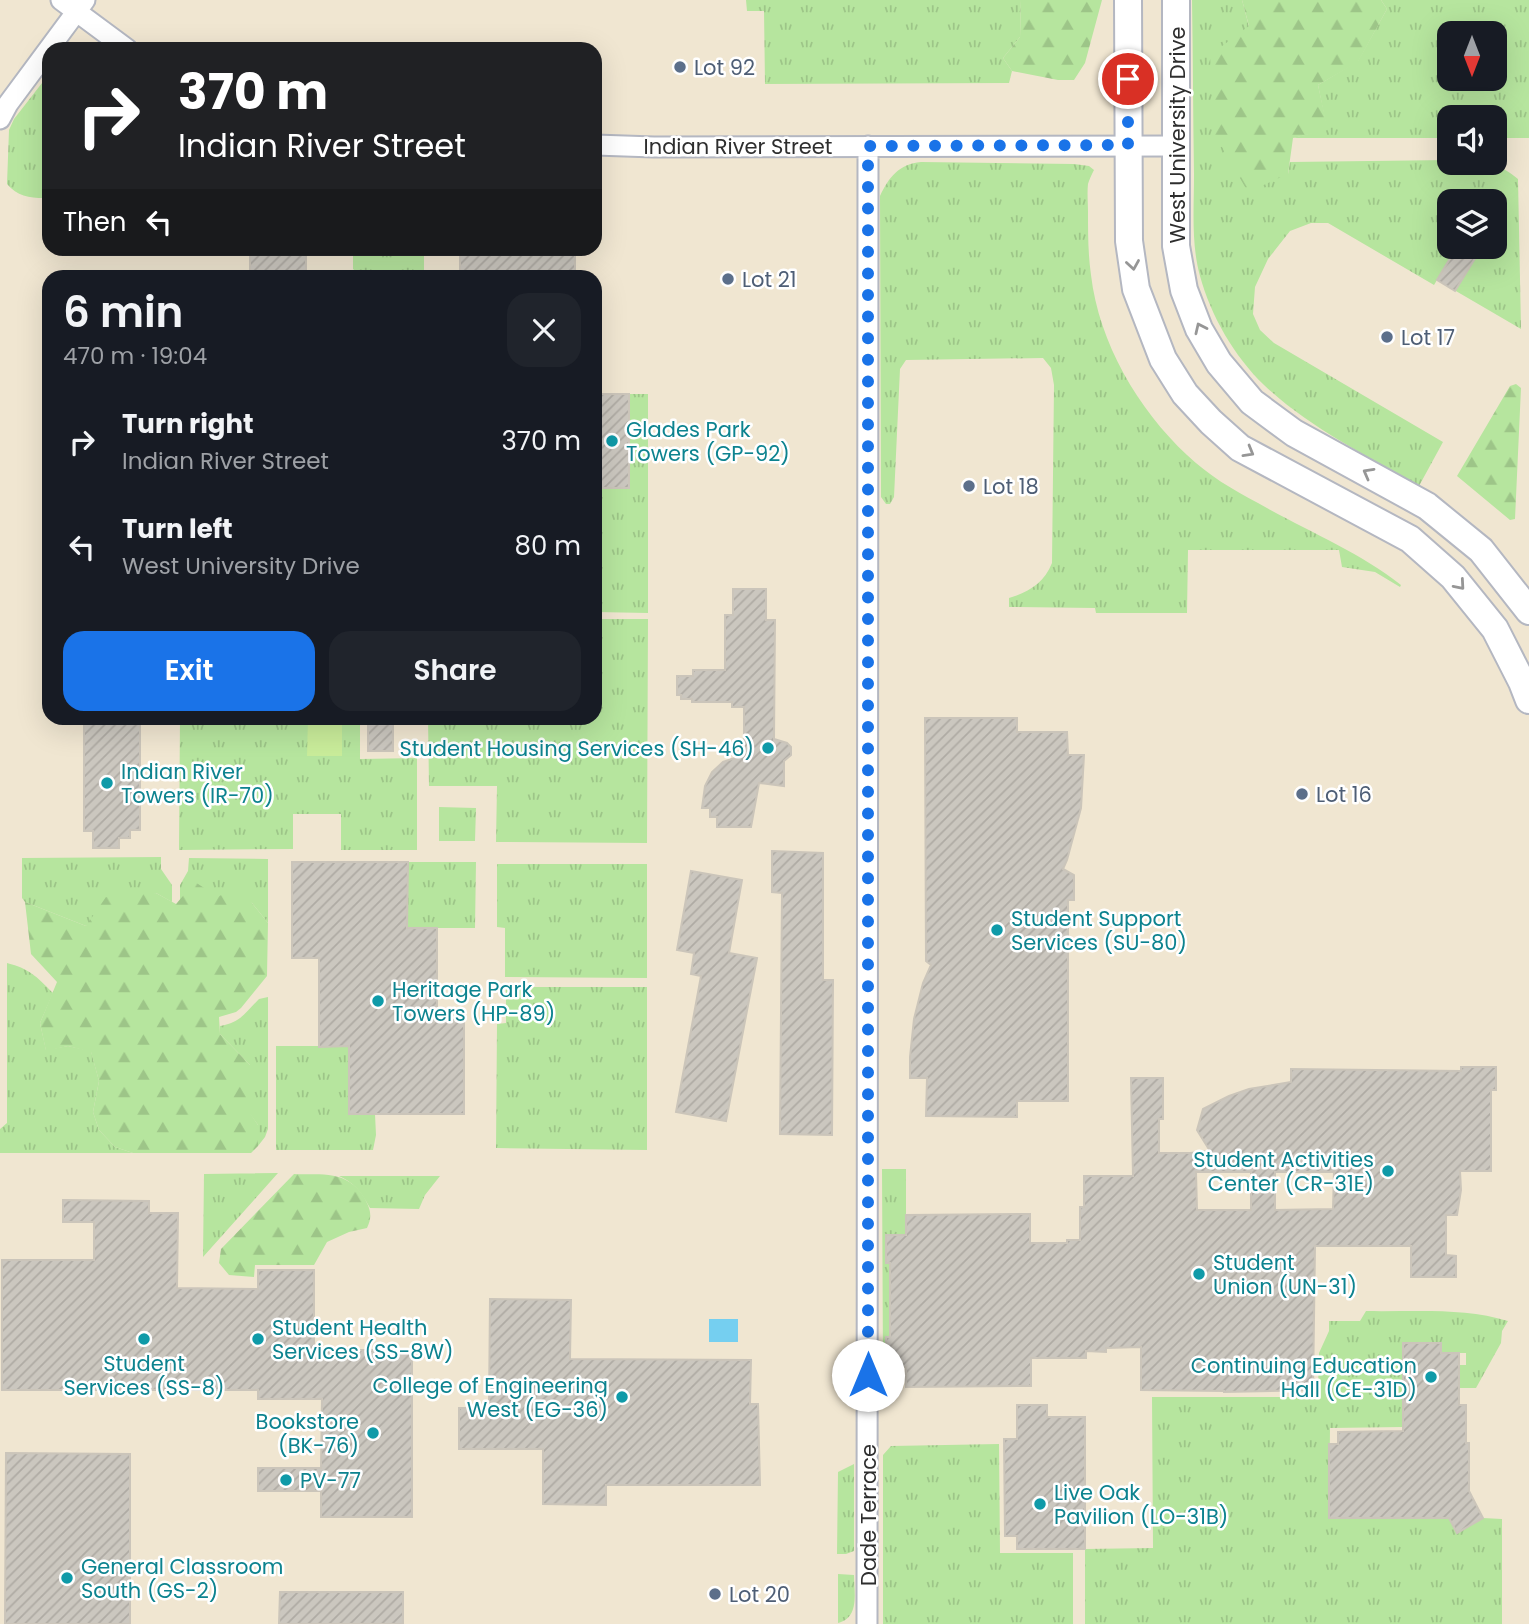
<!DOCTYPE html>
<html lang="en">
<head>
<meta charset="utf-8">
<style>
  :root { --surface:#171b24; --page:#20242c; --text:#f1f3f6; --muted:#9ea1a6; --accent:#1a73e8 }
  body { margin:0; font-family:Poppins,sans-serif; background:var(--page); color:var(--text); height:100vh; display:flex; flex-direction:column; font-size:26px; white-space:nowrap }
  * { box-sizing:border-box; margin:0 }
  p { font-size:23px; color:var(--muted) }
  .icon { flex:none; width:38px; height:38px; fill:none; stroke:currentColor; stroke-width:2; stroke-linecap:round; stroke-linejoin:round }
  .map { position:relative; flex:1; overflow:hidden }
  .panel { position:absolute; left:42px; top:270px; width:560px; height:455px; display:flex; flex-direction:column; background:var(--surface); border-radius:21px; box-shadow:0 7px 28px #0002 }
  .panel>* { flex:none }
  .top-card { position:absolute; left:42px; top:42px; width:560px; height:214px; border-radius:21px; box-shadow:0 7px 28px #0002; background:#202124; color:#fff; overflow:hidden }
  .needle { width:46px; rotate:180deg }
  .tools { position:absolute; left:1437px; top:21px; display:grid; gap:14px }
  .tools a { display:grid; place-items:center; width:70px; height:70px; border-radius:14px; background:var(--surface); box-shadow:0 7px 28px #0002; font-size:35px }
  .pin { position:absolute; display:grid; place-items:center; width:60px; height:60px; color:#fff; margin:-30px; border:4px solid #fff; border-radius:50%; box-shadow:0 2px 7px #0007 }
  .me { position:absolute; width:77px; margin:-38px; rotate:0deg; stroke-linejoin:round; filter:drop-shadow(0 0 5px #0008) }
  .turn { display:flex; align-items:center; gap:24px; height:147px; padding:0 21px; font-size:32px }
  .turn .icon { width:91px; height:91px; stroke-width:2.5 }
  .turn b { display:block; font-size:49px; line-height:60px }
  .then { display:flex; align-items:center; height:66px; padding:0 21px; background:#0003; gap:14px; font-size:26px }
  .round { display:grid; place-items:center; flex:none; width:74px; height:74px; border-radius:21px; background:var(--page) }
  .overview { display:flex; align-items:center; justify-content:space-between; height:119px; padding:0 21px }
  h1 { font-size:42px; font-weight:600; line-height:52px }
  .button { display:flex; gap:14px; margin-top:auto; padding:14px 21px }
  .button a { flex:1; height:80px; border-radius:21px; background:var(--accent); color:#fff; font-size:28px; font-weight:600; line-height:80px; text-align:center }
  .button a+a { background:var(--page); color:var(--text) }
  ul { padding:0; list-style:none }
  li { display:flex; align-items:center; gap:21px; height:105px; padding:0 21px }
  li div { flex:1 }
  li b { display:block; font-size:26px }
  li em { font-style:normal }
  .map>svg:first-child { display:block }
  .education { fill:#f0e6d1; fill-rule:evenodd }
  .grass { fill:url(#grass-tufts); fill-rule:evenodd }
  .forest { fill:url(#forest-firs) }
  .pitch { fill:#c9ec9a }
  .water { fill:#75cff0 }
  .building { fill:url(#building-hatch); stroke:#cbc5ba; stroke-width:2; fill-rule:evenodd }
  .lines { fill:none; stroke-linecap:round; stroke-linejoin:round }
  .street-casing { stroke:#b4b7c1; stroke-width:23 }
  .secondary-casing { stroke:#b4b7c1; stroke-width:30 }
  .street { stroke:#fff; stroke-width:19 }
  .secondary { stroke:#fff; stroke-width:26 }
  .oneway { stroke:#969696 }
  .route { stroke:#1a73e8; stroke-width:12; stroke-dasharray:0 21.6 }
  .service-dot { fill:#5c6f8a; stroke:#fff; stroke-width:2.5 }
  .culture-dot { fill:#0f9aa8; stroke:#fff; stroke-width:2.5 }
  .labels { text-anchor:middle; dominant-baseline:central; stroke-width:5; stroke-linejoin:round; paint-order:stroke }
  .service-label { font-size:21px; fill:#4e5e75; stroke:#fff; text-anchor:start }
  .street-label { font-size:21px; fill:#2e2e2e; stroke:#fff }
  .culture-label { font-size:21px; fill:#0d838f; stroke:#fff; text-anchor:start }
</style>
</head>
<body>
<div class="map">
<svg width="1529" height="1624" viewBox="0 0 1529 1624">
  <defs>
    <pattern id="grass-tufts" width="24" height="20" patternUnits="userSpaceOnUse" patternTransform="scale(1.75)"><rect width="24" height="20" fill="#b6e59e"/><path d="M3 7l-1-3M5 7V3M7 7l1-3M15 17l-1-3M17 17v-4M19 17l1-3" fill="none" stroke="#9dc588"/></pattern>
    <pattern id="forest-firs" width="22" height="20" patternUnits="userSpaceOnUse" patternTransform="scale(1.75)"><rect width="22" height="20" fill="#b6e59e"/><path d="M5 1l3.5 6h-7zM16 11l3.5 6h-7z" fill="#9dc588"/></pattern>
    <pattern id="building-hatch" width="6" height="6" patternUnits="userSpaceOnUse" patternTransform="scale(1.75)"><rect width="6" height="6" fill="#cbc7bf"/><path d="M-1 1l2-2M0 6l6-6M5 7l2-2" fill="none" stroke="#afaba4"/></pattern>
  </defs>
  <rect width="100%" height="100%" fill="#efe9e1"/>
  <path class="education" d="M 0,0 L 1529,0 L 1529,1624 L 0,1624 ZM 1449,33 L 1494,33 L 1494,79 L 1449,79 ZM 49,49 L 595,49 L 595,248 L 49,248 ZM 1449,117 L 1494,117 L 1494,163 L 1449,163 ZM 1449,201 L 1494,201 L 1494,247 L 1449,247 ZM 49,276 L 595,276 L 595,718 L 49,718 Z"/>
  <path class="grass" d="M 746,0 L 1021,0 L 1020,37 L 1003,58 L 1012,71 L 1009,83 L 765,84 L 764,11 L 747,11 Z
    M 1192,0 L 1242,0 L 1288,174 L 1290,162 L 1449,160 L 1449,163 C 1480,163 1493,158 1518,179 L 1521,329 L 1437,280 L 1434,285 L 1328,223 L 1311,223 L 1290,231 L 1268,259 L 1255,287 L 1253,314 L 1260,330 L 1274,343 L 1443,442 L 1419,486 C 1367,456 1307,426 1264,385 C 1234,356 1211,316 1200,276 C 1191,244 1194,208 1194,175 C 1193,117 1193,58 1192,0 ZM 1449,201 L 1494,201 L 1494,247 L 1449,247 Z
    M 1381,0 L 1529,0 L 1529,138 L 1495,138 L 1494,117 L 1449,117 L 1449,138 L 1293,138 L 1327,129 L 1318,85 L 1358,61 L 1387,9 ZM 1449,33 L 1494,33 L 1494,79 L 1449,79 Z
    M 49,74 L 49,178 L 45,178 L 44,198 C 29,198 17,196 7,184 L 9,130 L 14,119 Z
    M 921,162 L 1074,164 L 1089,166 L 1094,170 C 1092,174 1089,180 1088,184 C 1087,193 1088,203 1088,211 C 1088,233 1088,254 1091,275 C 1099,343 1138,409 1187,455 C 1208,475 1233,490 1258,503 C 1305,530 1358,551 1401,585 L 1400,587 L 1375,572 L 1342,567 L 1339,550 L 1188,550 L 1187,613 L 1096,613 L 1095,608 L 1009,607 L 1009,598 C 1029,592 1044,583 1052,563 L 1054,385 L 1051,368 L 1043,358 L 906,360 L 900,369 L 894,497 L 890,504 L 886,504 L 881,497 L 880,196 C 889,177 899,164 921,162 Z
    M 353,249 L 424,249 L 424,276 L 361,276 L 353,269 Z
    M 629,394 L 648,394 L 648,613 L 595,612 L 595,488 L 629,488 Z
    M 595,619 L 648,619 L 647,843 L 496,842 L 497,786 L 429,786 L 428,718 L 595,718 Z
    M 180,718 L 360,718 L 360,759 L 417,758 L 417,850 L 341,850 L 341,814 L 293,814 L 293,849 L 179,850 Z
    M 439,807 L 476,808 L 475,841 L 439,841 Z
    M 161,857 L 161,869 L 172,885 L 172,902 L 156,893 L 86,926 L 25,902 L 22,898 L 22,858 Z
    M 189,858 L 268,859 L 268,923 L 252,903 L 218,897 L 180,900 L 180,885 L 188,871 Z
    M 408,862 L 476,862 L 475,928 L 407,928 Z
    M 497,864 L 647,864 L 647,978 L 505,977 L 505,928 L 497,927 Z
    M 7,963 C 30,969 36,976 53,993 L 40,1023 L 46,1050 L 68,1046 L 91,1051 L 99,1081 L 93,1112 L 99,1130 L 115,1147 L 133,1153 L 0,1153 L 0,1129 L 7,1123 Z
    M 506,987 L 647,987 L 647,1150 L 496,1148 L 497,1024 L 506,1023 Z
    M 268,997 L 268,1129 L 265,1137 L 258,1146 L 258,1125 L 250,1114 L 250,1065 L 220,1034 L 220,1026 C 241,1022 244,1014 259,999 Z
    M 276,1046 L 349,1046 L 375,1114 L 376,1135 L 373,1150 L 276,1150 Z
    M 882,1169 L 906,1169 L 906,1235 L 886,1236 L 886,1262 L 890,1263 L 890,1337 L 886,1367 L 883,1367 Z
    M 278,1173 L 203,1257 L 204,1174 Z
    M 339,1176 L 440,1176 L 425,1195 L 419,1209 L 370,1208 C 361,1192 356,1184 339,1176 Z
    M 1366,1311 C 1413,1312 1464,1307 1508,1321 L 1502,1331 L 1501,1343 L 1476,1388 L 1459,1388 L 1459,1365 L 1466,1365 L 1466,1353 L 1441,1353 L 1440,1343 L 1404,1343 L 1403,1427 L 1330,1428 L 1329,1518 L 1449,1518 L 1457,1533 L 1483,1518 L 1502,1519 L 1502,1624 L 1085,1624 L 1085,1549 L 1153,1548 L 1152,1397 L 1309,1397 L 1318,1389 L 1319,1353 L 1329,1331 L 1329,1321 L 1360,1321 Z
    M 999,1444 L 1000,1553 L 1073,1553 L 1073,1624 L 883,1624 L 883,1455 L 891,1446 Z
    M 854,1464 L 854,1551 L 846,1554 L 837,1554 L 838,1472 Z
    M 838,1574 L 854,1575 C 854,1592 860,1618 838,1623 Z"/>
  <path class="forest" d="M 1021,0 L 1102,0 L 1085,63 L 1074,80 L 1058,80 L 1012,71 L 1003,58 L 1020,37 Z
    M 1242,0 L 1381,0 L 1387,9 L 1358,62 L 1318,85 L 1328,130 L 1293,138 L 1288,174 L 1248,192 L 1214,133 L 1210,55 L 1249,26 Z
    M 1516,384 L 1521,388 L 1515,519 L 1510,520 L 1457,476 L 1510,386 Z
    M 195,882 L 218,897 L 232,888 L 252,903 L 268,923 L 267,976 L 241,1008 L 236,1012 L 219,1017 L 220,1034 L 250,1065 L 250,1113 L 258,1125 L 258,1146 L 251,1153 L 133,1153 L 115,1147 L 99,1130 L 93,1112 L 99,1081 L 91,1052 L 68,1046 L 46,1051 L 40,1023 L 57,982 L 31,954 L 25,902 L 86,926 L 106,897 L 156,893 L 176,904 Z
    M 294,1174 C 322,1175 347,1170 364,1197 C 370,1208 373,1216 367,1228 L 349,1232 L 327,1242 L 314,1265 L 255,1265 L 254,1277 L 229,1275 L 219,1263 L 221,1249 Z"/>
  <path class="pitch" d="M 308,718 L 342,718 L 342,756 L 307,756 Z"/>
  <path class="water" d="M 709,1319 L 738,1319 L 738,1342 L 709,1342 Z"/>
  <path class="building" d="M 1457,247 L 1482,247 L 1455,291 L 1437,280 Z
    M 460,248 L 575,248 L 575,276 L 460,276 Z
    M 250,249 L 306,249 L 306,276 L 250,276 Z
    M 595,394 L 629,394 L 629,488 L 595,488 Z
    M 733,589 L 766,589 L 766,620 L 775,620 L 774,739 L 787,743 L 791,747 L 791,755 L 784,761 L 784,786 L 759,783 L 751,827 L 717,827 L 717,817 L 710,817 L 710,808 L 702,808 L 705,786 L 712,772 L 723,762 L 744,755 L 744,707 L 732,707 L 732,702 L 692,702 L 692,699 L 681,699 L 681,695 L 677,695 L 677,676 L 693,676 L 693,670 L 725,670 L 725,615 L 733,615 Z
    M 84,718 L 140,718 L 140,830 L 130,830 L 130,838 L 119,838 L 119,848 L 93,848 L 93,831 L 84,831 Z
    M 368,718 L 393,718 L 393,751 L 368,751 Z
    M 925,718 L 1017,718 L 1017,732 L 1067,732 L 1068,755 L 1084,755 L 1081,808 L 1067,860 L 1063,869 L 1074,875 L 1074,900 L 1068,900 L 1068,1101 L 1017,1101 L 1017,1117 L 926,1116 L 927,1078 L 910,1078 L 910,1057 L 914,1019 L 923,983 L 931,965 L 926,961 Z
    M 772,851 L 823,853 L 823,980 L 833,980 L 832,1135 L 780,1134 L 782,893 L 772,892 Z
    M 292,862 L 408,862 L 407,928 L 437,928 L 437,1020 L 464,1020 L 464,1114 L 349,1114 L 349,1046 L 319,1047 L 319,958 L 292,958 Z
    M 691,871 L 742,880 L 729,953 L 757,958 L 726,1121 L 676,1112 L 701,976 L 691,974 L 694,953 L 677,950 Z
    M 1461,1067 L 1496,1067 L 1496,1090 L 1491,1090 L 1491,1171 L 1460,1171 L 1461,1190 L 1457,1215 L 1446,1215 L 1446,1255 L 1456,1256 L 1456,1277 L 1411,1277 L 1411,1246 L 1315,1246 L 1313,1390 L 1224,1392 L 1224,1391 L 1141,1390 L 1141,1347 L 1106,1348 L 1106,1352 L 1086,1351 L 1086,1358 L 1031,1358 L 1031,1386 L 906,1387 L 906,1367 L 886,1367 L 886,1337 L 890,1337 L 890,1263 L 886,1263 L 886,1235 L 906,1235 L 906,1215 L 1030,1214 L 1030,1243 L 1067,1243 L 1067,1240 L 1080,1240 L 1080,1207 L 1084,1207 L 1084,1176 L 1133,1176 L 1131,1078 L 1163,1078 L 1163,1119 L 1159,1119 L 1159,1153 L 1190,1153 L 1210,1151 L 1197,1130 L 1203,1109 L 1229,1096 L 1249,1089 L 1291,1082 L 1291,1069 L 1461,1071 ZM 1196,1172 L 1251,1172 L 1251,1210 L 1197,1210 ZM 1275,1172 L 1334,1172 L 1333,1209 L 1275,1210 Z
    M 63,1200 L 149,1201 L 149,1213 L 178,1213 L 177,1288 L 258,1289 L 258,1270 L 314,1270 L 314,1350 L 412,1350 L 412,1517 L 321,1517 L 321,1491 L 258,1491 L 258,1468 L 321,1468 L 322,1399 L 258,1399 L 258,1390 L 2,1390 L 2,1260 L 94,1260 L 94,1222 L 63,1222 Z
    M 490,1299 L 571,1300 L 570,1359 L 751,1360 L 750,1404 L 758,1404 L 760,1485 L 606,1485 L 606,1505 L 543,1504 L 543,1449 L 459,1449 L 459,1408 L 489,1408 Z
    M 1403,1343 L 1441,1343 L 1441,1353 L 1459,1353 L 1459,1405 L 1466,1405 L 1466,1443 L 1469,1443 L 1469,1491 L 1483,1518 L 1457,1533 L 1449,1518 L 1329,1518 L 1329,1444 L 1338,1444 L 1338,1432 L 1403,1431 Z
    M 1017,1405 L 1047,1405 L 1047,1417 L 1085,1417 L 1085,1549 L 1017,1549 L 1017,1536 L 1005,1536 L 1004,1439 L 1017,1439 Z
    M 6,1453 L 130,1454 L 130,1624 L 5,1624 Z
    M 280,1592 L 403,1592 L 403,1624 L 279,1624 Z"/>
  <g class="lines">
    <g class="street-casing">
      <path id="street" d="M 61,0 L 127,49
        M 0,119 L 8,104 L 85,0
        M 595,145 L 654,147 L 1176,146
        M 867,1624 L 868,146"/>
    </g>
    <g class="secondary-casing">
      <path id="secondary" d="M 1128,0 L 1129,241 L 1136,289 L 1163,359 L 1185,394 L 1211,422 L 1240,448 L 1410,539 L 1453,577 L 1495,629 L 1522,682 L 1529,700
        M 1176,0 L 1176,246 L 1184,290 L 1199,329 L 1219,363 L 1252,402 L 1294,433 L 1427,506 L 1481,550 L 1529,611"/>
    </g>
    <use href="#street" class="street"/>
    <use href="#secondary" class="secondary"/>
  </g>
  <defs><path id="oneway-chevron" d="M-2-3.5L2.5 0L-2 3.5" fill="none" stroke-width="1.6" stroke-linecap="round" stroke-linejoin="round" transform="scale(1.75)"/></defs>
  <g class="oneway">
    <use href="#oneway-chevron" transform="translate(1133 265) rotate(81)"/>
    <use href="#oneway-chevron" transform="translate(1200 328) rotate(-115)"/>
    <use href="#oneway-chevron" transform="translate(1249 452) rotate(30)"/>
    <use href="#oneway-chevron" transform="translate(1368 473) rotate(-151)"/>
    <use href="#oneway-chevron" transform="translate(1460 585) rotate(49)"/>
  </g>
  <g class="lines">
    <path class="route" d="M 868,1375 L 868,146 L 1128,145 L 1128,79"/>
  </g>
  <g class="service-dot">
    <circle cx="680" cy="67" r="7"/>
    <circle cx="728" cy="279" r="7"/>
    <circle cx="1387" cy="337" r="7"/>
    <circle cx="969" cy="486" r="7"/>
    <circle cx="1302" cy="794" r="7"/>
    <circle cx="715" cy="1594" r="7"/>
  </g>
  <g class="culture-dot">
    <circle cx="612" cy="441" r="7"/>
    <circle cx="768" cy="748" r="7"/>
    <circle cx="107" cy="783" r="7"/>
    <circle cx="997" cy="930" r="7"/>
    <circle cx="378" cy="1001" r="7"/>
    <circle cx="1388" cy="1171" r="7"/>
    <circle cx="1199" cy="1274" r="7"/>
    <circle cx="144" cy="1339" r="7"/>
    <circle cx="258" cy="1339" r="7"/>
    <circle cx="1431" cy="1377" r="7"/>
    <circle cx="622" cy="1397" r="7"/>
    <circle cx="373" cy="1433" r="7"/>
    <circle cx="286" cy="1480" r="7"/>
    <circle cx="1040" cy="1504" r="7"/>
    <circle cx="67" cy="1578" r="7"/>
  </g>
  <g class="labels">
    <g class="service-label">
      <text x="694" y="67">Lot 92</text>
      <text x="742" y="279">Lot 21</text>
      <text x="1401" y="337">Lot 17</text>
      <text x="983" y="486">Lot 18</text>
      <text x="1316" y="794">Lot 16</text>
      <text x="729" y="1594">Lot 20</text>
    </g>
    <g class="street-label">
      <text transform="translate(1177 135) rotate(-90)">West University Drive</text>
      <text x="738" y="146">Indian River Street</text>
      <text transform="translate(868 1515) rotate(-90)">Dade Terrace</text>
    </g>
    <g class="culture-label">
      <text x="626" y="429">Glades Park<tspan x="626" dy="24">Towers (GP-92)</tspan></text>
      <text x="754" y="748" text-anchor="end">Student Housing Services (SH-46)</text>
      <text x="121" y="771">Indian River<tspan x="121" dy="24">Towers (IR-70)</tspan></text>
      <text x="1011" y="918">Student Support<tspan x="1011" dy="24">Services (SU-80)</tspan></text>
      <text x="392" y="989">Heritage Park<tspan x="392" dy="24">Towers (HP-89)</tspan></text>
      <text x="1374" y="1159" text-anchor="end">Student Activities<tspan x="1374" dy="24">Center (CR-31E)</tspan></text>
      <text x="1213" y="1262">Student<tspan x="1213" dy="24">Union (UN-31)</tspan></text>
      <text x="272" y="1327">Student Health<tspan x="272" dy="24">Services (SS-8W)</tspan></text>
      <text x="144" y="1363" text-anchor="middle">Student<tspan x="144" dy="24">Services (SS-8)</tspan></text>
      <text x="1417" y="1365" text-anchor="end">Continuing Education<tspan x="1417" dy="24">Hall (CE-31D)</tspan></text>
      <text x="608" y="1385" text-anchor="end">College of Engineering<tspan x="608" dy="24">West (EG-36)</tspan></text>
      <text x="359" y="1421" text-anchor="end">Bookstore<tspan x="359" dy="24">(BK-76)</tspan></text>
      <text x="300" y="1480">PV-77</text>
      <text x="1054" y="1492">Live Oak<tspan x="1054" dy="24">Pavilion (LO-31B)</tspan></text>
      <text x="81" y="1566">General Classroom<tspan x="81" dy="24">South (GS-2)</tspan></text>
    </g>
  </g>
</svg>
<div class="tools">
<a><svg class="needle" viewBox="-14 -14 28 28"><path d="M0-13l5 13h-10z" fill="#e53935"/><path d="M0 13l5-13h-10z" fill="#9ea1a6"/></svg></a>
<a><svg class="icon" aria-label="sound" viewBox="0 0 24 24"><path d="M4 9h4l5-4v14l-5-4H4zM17 9q2 3 0 6"/></svg></a>
<a><svg class="icon" aria-label="layers" viewBox="0 0 24 24"><path d="M12 4l9 5-9 5-9-5zM3 14l9 5 9-5"/></svg></a>
</div>
<div class="pin" style="left:1128px;top:79px;background:#d93025"><svg class="icon" aria-label="arrive" viewBox="0 0 24 24"><path d="M6 21V4h12l-3 4 3 4H6"/></svg></div>
<svg class="me" style="left:868px;top:1375px" viewBox="-20 -20 40 40"><circle r="19" fill="#fff"/><path d="M0-13L10 11 0 6-10 11z" fill="#1a73e8"/></svg>
<div class="top-card">
<div class="turn"><svg class="icon" aria-label="right" viewBox="0 0 24 24"><path d="M7 20v-9h11M14 6l5 5-5 5"/></svg><div><b>370 m</b>Indian River Street</div></div>
<div class="then">Then<svg class="icon" aria-label="left" viewBox="0 0 24 24"><path d="M17 20v-9H6M10 6l-5 5 5 5"/></svg></div>
</div>
<section class="panel">
<div class="overview"><div><h1>6 min</h1><p>470 m · 19:04</p></div><a class="round"><svg class="icon" aria-label="close" viewBox="0 0 24 24"><path d="M6 6l12 12M18 6L6 18"/></svg></a></div>
<ul>
<li><svg class="icon" aria-label="right" viewBox="0 0 24 24"><path d="M7 20v-9h11M14 6l5 5-5 5"/></svg><div><b>Turn right</b><p>Indian River Street</p></div><em>370 m</em></li>
<li><svg class="icon" aria-label="left" viewBox="0 0 24 24"><path d="M17 20v-9H6M10 6l-5 5 5 5"/></svg><div><b>Turn left</b><p>West University Drive</p></div><em>80 m</em></li>
</ul>
<div class="button"><a>Exit</a><a>Share</a></div>
</section>
</div>
</body>
</html>
